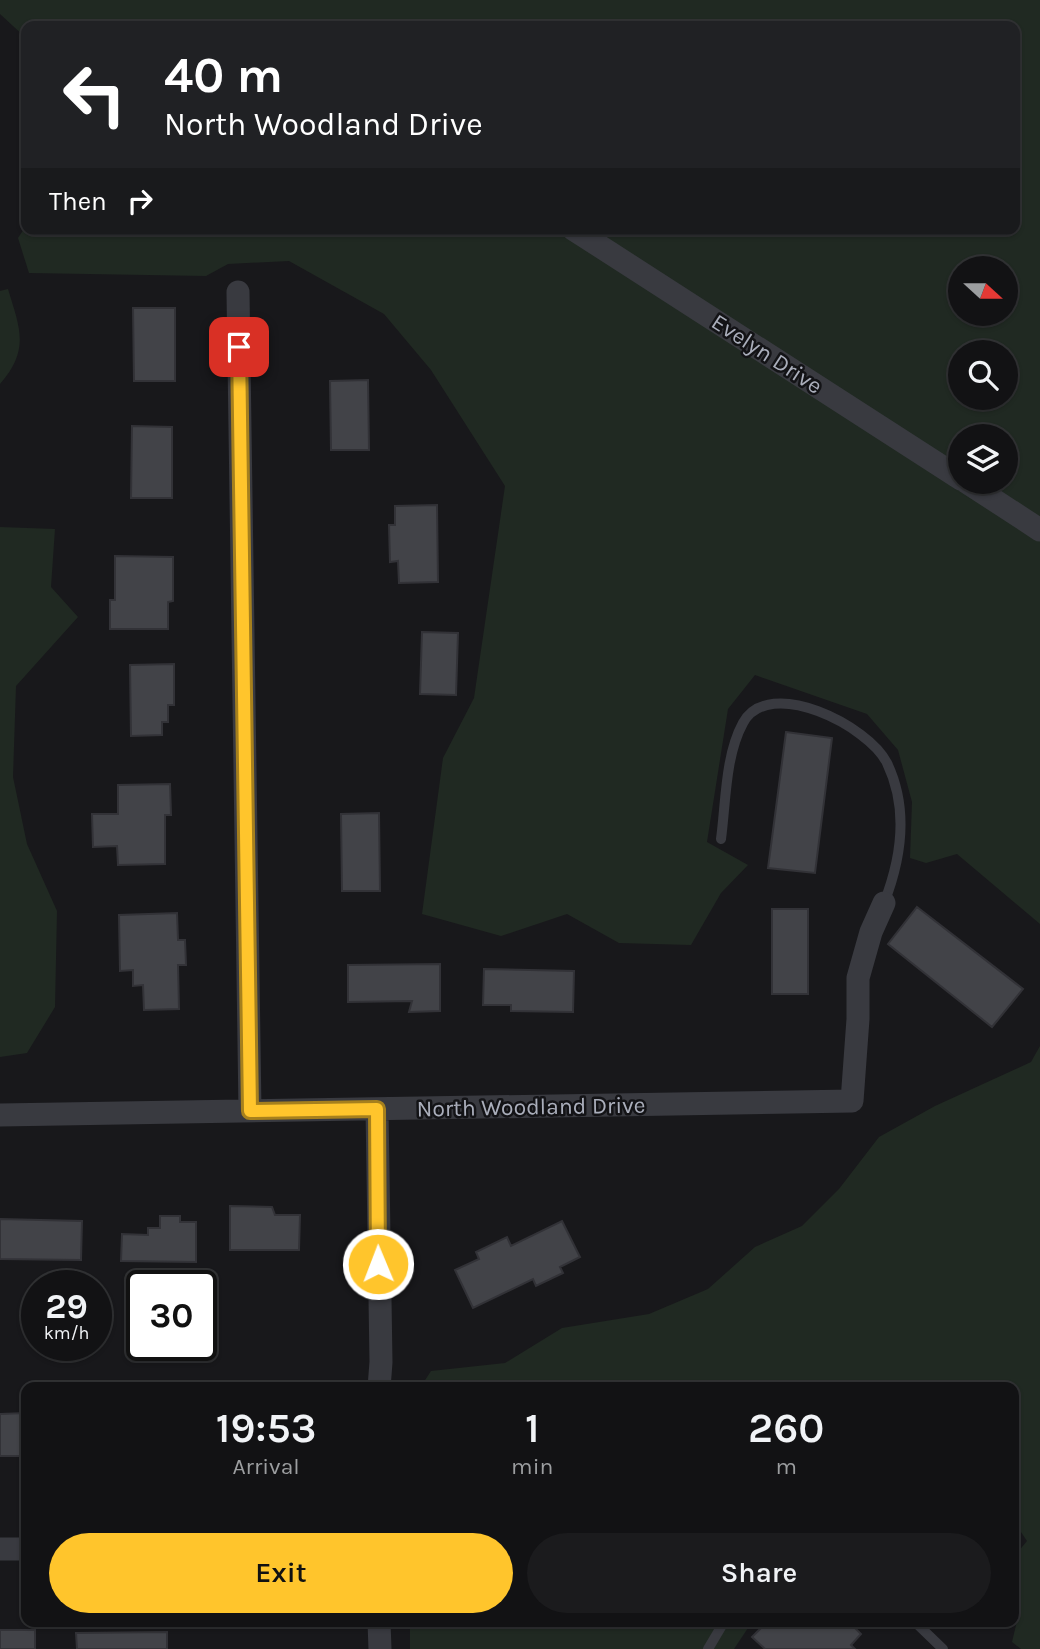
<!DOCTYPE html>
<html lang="en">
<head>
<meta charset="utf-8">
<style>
  :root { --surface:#121214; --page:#1b1b1d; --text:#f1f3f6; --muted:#9c9ea0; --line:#313234; --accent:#ffc52c }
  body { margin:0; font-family:Karla,sans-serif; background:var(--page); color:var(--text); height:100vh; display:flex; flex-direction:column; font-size:26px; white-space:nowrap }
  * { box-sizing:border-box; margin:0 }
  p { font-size:23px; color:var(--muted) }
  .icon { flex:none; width:38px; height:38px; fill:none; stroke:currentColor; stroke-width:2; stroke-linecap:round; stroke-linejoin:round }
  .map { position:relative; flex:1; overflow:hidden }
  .sheet { position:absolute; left:21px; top:1382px; width:998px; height:245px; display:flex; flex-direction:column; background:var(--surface); border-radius:14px; box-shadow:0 2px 5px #0004,0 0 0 2px var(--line) }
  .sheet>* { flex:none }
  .guide { position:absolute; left:21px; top:21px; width:999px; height:214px; border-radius:14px; box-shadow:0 2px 5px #0004,0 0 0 2px var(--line); background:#202124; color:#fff; overflow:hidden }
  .needle { width:46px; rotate:111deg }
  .fabs { position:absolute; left:948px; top:256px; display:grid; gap:14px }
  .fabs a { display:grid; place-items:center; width:70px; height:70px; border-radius:50%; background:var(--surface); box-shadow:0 2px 5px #0004,0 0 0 2px var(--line); font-size:35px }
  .speed { position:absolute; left:21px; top:1270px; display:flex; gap:14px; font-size:35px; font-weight:700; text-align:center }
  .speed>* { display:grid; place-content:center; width:91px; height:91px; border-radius:50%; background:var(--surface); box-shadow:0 2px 5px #0004,0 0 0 2px var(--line); line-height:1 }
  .speed small { font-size:18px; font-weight:400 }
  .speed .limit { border:4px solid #111; border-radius:10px; background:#fff; color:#111 }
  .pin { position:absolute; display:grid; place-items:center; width:60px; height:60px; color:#fff; margin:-30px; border-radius:14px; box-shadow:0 4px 10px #0006 }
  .me { position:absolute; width:77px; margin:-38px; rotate:359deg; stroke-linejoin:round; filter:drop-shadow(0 0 5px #0008) }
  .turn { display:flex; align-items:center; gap:24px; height:147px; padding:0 28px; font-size:32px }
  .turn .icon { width:91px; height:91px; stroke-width:2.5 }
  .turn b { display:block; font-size:49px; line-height:60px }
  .then { display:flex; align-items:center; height:66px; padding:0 28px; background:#0003; gap:14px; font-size:26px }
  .eta { display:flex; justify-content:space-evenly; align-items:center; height:119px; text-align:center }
  .eta b { font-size:42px; font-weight:600; line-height:49px }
  .action { display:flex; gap:14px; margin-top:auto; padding:14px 28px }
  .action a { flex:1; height:80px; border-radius:42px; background:var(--accent); color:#111; font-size:28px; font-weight:600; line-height:80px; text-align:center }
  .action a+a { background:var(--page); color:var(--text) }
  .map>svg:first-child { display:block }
  .green { fill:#202922; fill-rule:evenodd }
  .building { fill:#424348; stroke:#323237; stroke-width:2 }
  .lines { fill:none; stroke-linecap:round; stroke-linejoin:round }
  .lane { stroke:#393a40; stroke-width:10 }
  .street { stroke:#393a40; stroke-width:23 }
  .route-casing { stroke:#a6801d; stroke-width:18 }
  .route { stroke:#ffc52c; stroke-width:12 }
  .labels { text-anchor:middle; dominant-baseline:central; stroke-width:5; stroke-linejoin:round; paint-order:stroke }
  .street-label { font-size:23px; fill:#aaaebb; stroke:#131316 }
</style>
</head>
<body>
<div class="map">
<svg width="1040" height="1649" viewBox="0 0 1040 1649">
  <rect width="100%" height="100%" fill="#18181b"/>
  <path class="green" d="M 0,0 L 1040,0 L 1040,924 L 957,854 L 926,863 L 910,858 L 912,802 L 898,750 L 867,714 L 755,675 L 728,709 L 707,842 L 748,865 L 721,893 L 691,945 L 619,943 L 567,914 L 501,936 L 422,914 L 443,758 L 474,698 L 505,486 L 431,370 L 384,314 L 289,261 L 228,264 L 206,276 L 29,273 L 18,238 L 26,226 L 26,229 L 1015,229 L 1015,26 L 26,26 L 26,38 L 0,14 ZM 961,268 L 1006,268 L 1006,313 L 961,313 ZM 961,352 L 1006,352 L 1006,397 L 961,397 ZM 961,436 L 1006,436 L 1006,481 L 961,481 Z
    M 8,289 C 20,329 30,349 0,384 L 0,291 Z
    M 0,527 L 55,529 L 51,587 L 78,617 L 16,686 L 13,777 L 27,844 L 57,911 L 55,1007 L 27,1053 L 0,1057 Z
    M 1040,1046 L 1040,1649 L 1021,1649 L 1012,1642 L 1017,1621 L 1013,1617 L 1013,1558 L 1027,1541 L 1013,1520 L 1013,1388 L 420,1388 L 431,1371 L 505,1363 L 562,1328 L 649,1314 L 708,1289 L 755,1247 L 802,1226 L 839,1189 L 879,1137 L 935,1106 L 1031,1062 Z
    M 410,1622 L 752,1622 L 734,1649 L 410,1649 Z"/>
  <path class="building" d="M 133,308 L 175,308 L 175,381 L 134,381 Z
    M 368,380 L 369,450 L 331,450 L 330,381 Z
    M 132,426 L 172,427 L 172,498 L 131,498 Z
    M 437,505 L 438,582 L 399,583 L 398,561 L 390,562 L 389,525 L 395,525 L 395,506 Z
    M 115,556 L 173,557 L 173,601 L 168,602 L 168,629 L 110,629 L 110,600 L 115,600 Z
    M 422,632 L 458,633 L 456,695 L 420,694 Z
    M 174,664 L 174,705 L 168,705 L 168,722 L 162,722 L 162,735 L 131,736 L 130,665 Z
    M 786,732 L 832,738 L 815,873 L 768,868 Z
    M 170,784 L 171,815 L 165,815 L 165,864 L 118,865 L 117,846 L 93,847 L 92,814 L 118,814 L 118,785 Z
    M 379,813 L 380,891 L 342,891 L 341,814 Z
    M 917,907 L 1023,989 L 992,1027 L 888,944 Z
    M 772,909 L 808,909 L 808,994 L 772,994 Z
    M 177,913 L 178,940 L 185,940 L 186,965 L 178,965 L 179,1009 L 144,1010 L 143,985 L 133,986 L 133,970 L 120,971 L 119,915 Z
    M 440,964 L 440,1011 L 409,1012 L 412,1001 L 348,1002 L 348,965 Z
    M 484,969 L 574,971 L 573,1012 L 511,1011 L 511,1005 L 483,1005 Z
    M 230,1206 L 272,1207 L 275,1215 L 300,1215 L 299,1250 L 230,1250 Z
    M 160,1216 L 180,1216 L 180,1222 L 196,1222 L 196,1262 L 121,1261 L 122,1234 L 148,1235 L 148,1228 L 160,1228 Z
    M 0,1219 L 82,1221 L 81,1260 L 0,1259 Z
    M 562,1221 L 580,1257 L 560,1267 L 563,1273 L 536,1286 L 533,1279 L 473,1308 L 455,1270 L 479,1259 L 476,1252 L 507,1237 L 511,1246 Z
    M 26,1413 L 26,1456 L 0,1456 L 0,1414 Z
    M 767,1622 L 849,1622 L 861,1634 L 851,1645 L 855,1649 L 765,1649 L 752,1637 Z
    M 0,1630 L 35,1630 L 35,1649 L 0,1649 Z
    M 167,1632 L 167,1649 L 77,1649 L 76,1633 Z"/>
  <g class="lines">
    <path class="lane" d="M 721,839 C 726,802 725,756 743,723 C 769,675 869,726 887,763 C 909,809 902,857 884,903
      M 915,1622 L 943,1649
      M 708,1649 L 724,1622"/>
    <path class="street" d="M 573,229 L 961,479
      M 238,292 L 250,1111
      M 965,481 L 1040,530
      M 377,1109 L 381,1362 L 379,1388
      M 0,1115 L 852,1101 L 858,1019 L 858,978 L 871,932 L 884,903
      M 0,1549 L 26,1549
      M 379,1622 L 380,1649"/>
  </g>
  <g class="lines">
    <g class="route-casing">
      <path id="route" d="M 239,347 L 250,1111 L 377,1109 L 378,1264"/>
    </g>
    <use href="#route" class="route"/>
  </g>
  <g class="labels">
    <g class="street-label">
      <text transform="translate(767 354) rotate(33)">Evelyn Drive</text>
      <text transform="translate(531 1107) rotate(-1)">North Woodland Drive</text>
    </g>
  </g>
</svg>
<div class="fabs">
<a><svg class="needle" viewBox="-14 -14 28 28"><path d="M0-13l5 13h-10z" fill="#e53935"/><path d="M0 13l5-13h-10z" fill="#9c9ea0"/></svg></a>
<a><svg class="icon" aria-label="search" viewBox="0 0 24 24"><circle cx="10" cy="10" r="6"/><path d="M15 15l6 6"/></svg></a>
<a><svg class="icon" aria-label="layers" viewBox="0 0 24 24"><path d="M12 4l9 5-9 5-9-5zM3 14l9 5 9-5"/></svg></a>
</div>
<div class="speed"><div>29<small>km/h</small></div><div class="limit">30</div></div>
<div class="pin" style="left:239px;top:347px;background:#d93025"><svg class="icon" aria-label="arrive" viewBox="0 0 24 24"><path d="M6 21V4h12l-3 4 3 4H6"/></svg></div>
<svg class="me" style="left:378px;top:1264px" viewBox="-20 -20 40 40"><circle r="17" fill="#ffc52c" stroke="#fff" stroke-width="3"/><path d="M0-11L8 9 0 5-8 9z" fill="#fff"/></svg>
<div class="guide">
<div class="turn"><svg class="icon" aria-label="left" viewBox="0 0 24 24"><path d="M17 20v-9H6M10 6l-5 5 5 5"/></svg><div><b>40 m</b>North Woodland Drive</div></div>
<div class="then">Then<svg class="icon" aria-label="right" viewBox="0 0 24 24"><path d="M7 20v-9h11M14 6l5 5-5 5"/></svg></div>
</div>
<section class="sheet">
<div class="eta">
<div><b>19:53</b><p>Arrival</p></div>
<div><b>1</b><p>min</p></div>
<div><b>260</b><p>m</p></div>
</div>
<div class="action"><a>Exit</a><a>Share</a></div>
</section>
</div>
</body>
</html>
